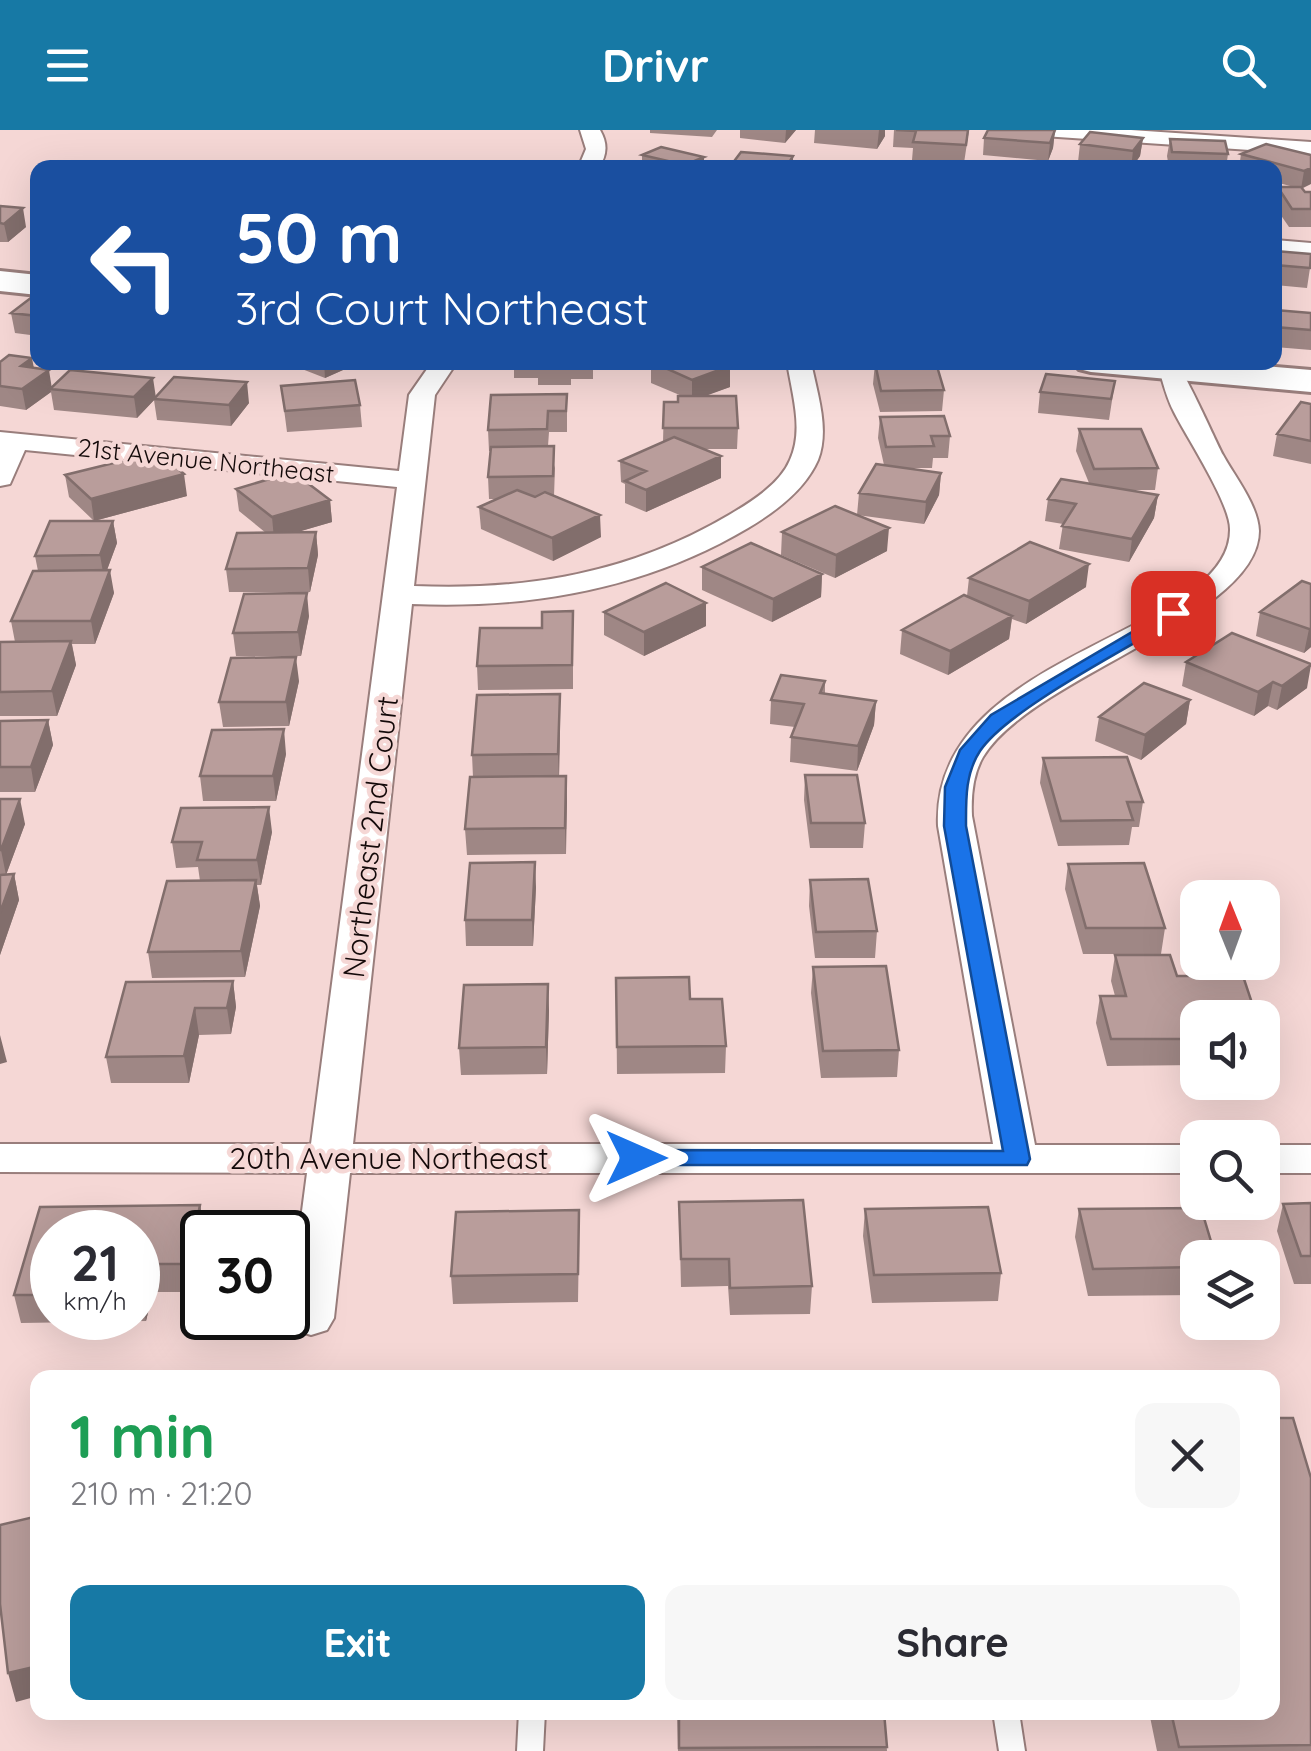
<!DOCTYPE html>
<html lang="en">
<head>
<meta charset="utf-8">
<style>
  :root { --surface:#fff; --page:#f7f7f7; --text:#2b2b33; --muted:#7c7c81; --accent:#1779a5 }
  body { margin:0; font-family:Quicksand,sans-serif; background:var(--page); color:var(--text); height:100vh; display:flex; flex-direction:column; font-size:38px; white-space:nowrap }
  * { box-sizing:border-box; margin:0 }
  p { font-size:32px; color:var(--muted) }
  .icon { flex:none; width:55px; height:55px; fill:none; stroke:currentColor; stroke-width:2; stroke-linecap:round; stroke-linejoin:round }
  .map { position:relative; flex:1; overflow:hidden }
  .details { position:absolute; left:30px; top:1240px; width:1250px; height:350px; display:flex; flex-direction:column; background:var(--surface); border-radius:20px; box-shadow:0 10px 40px #0002 }
  .details>* { flex:none }
  .banner { position:absolute; left:30px; top:30px; width:1252px; height:210px; border-radius:20px; box-shadow:0 10px 40px #0002; background:#1a4fa0; color:#fff; overflow:hidden }
  .needle { width:65px; rotate:359deg }
  .buttons { position:absolute; left:1180px; top:750px; display:grid; gap:20px }
  .buttons a { display:grid; place-items:center; width:100px; height:100px; border-radius:20px; background:var(--surface); box-shadow:0 10px 40px #0002; font-size:50px }
  .speed { position:absolute; left:30px; top:1080px; display:flex; gap:20px; font-size:50px; font-weight:700; text-align:center }
  .speed>* { display:grid; place-content:center; width:130px; height:130px; border-radius:50%; background:var(--surface); box-shadow:0 10px 40px #0002; line-height:1 }
  .speed small { font-size:25px; font-weight:400 }
  .speed .limit { border:5px solid #111; border-radius:15px; background:#fff; color:#111 }
  .pin { position:absolute; display:grid; place-items:center; width:85px; height:85px; color:#fff; margin:-42px; border-radius:20px; box-shadow:0 5px 15px #0006 }
  .me { position:absolute; width:110px; margin:-55px; rotate:90deg; stroke-linejoin:round; filter:drop-shadow(0 0 8px #0008) }
  .turn { display:flex; align-items:center; gap:35px; height:210px; padding:0 40px; font-size:45px }
  .turn .icon { width:130px; height:130px; stroke-width:2.5 }
  .turn b { display:block; font-size:70px; line-height:85px }
  .round { display:grid; place-items:center; flex:none; width:105px; height:105px; border-radius:20px; background:var(--page) }
  .headline { display:flex; align-items:center; justify-content:space-between; height:170px; padding:0 40px }
  h1 { font-size:60px; font-weight:800; line-height:75px; color:#1e9e55 }
  .button { display:flex; gap:20px; margin-top:auto; padding:20px 40px }
  .button a { flex:1; height:115px; border-radius:20px; background:var(--accent); color:#fff; font-size:40px; font-weight:800; line-height:115px; text-align:center }
  .button a+a { background:var(--page); color:var(--text) }
  header { display:flex; justify-content:space-between; align-items:center; height:130px; padding:0 40px; background:var(--accent); color:#fff; font-size:45px; font-weight:800 }
  .map>svg:first-child { display:block }
  .lines { fill:none; stroke-linecap:round; stroke-linejoin:round }
  .lane-casing { stroke:#997e7c; stroke-width:4 }
  .street-casing { stroke:#997e7c; stroke-width:4 }
  .secondary-casing { stroke:#997e7c; stroke-width:6 }
  .lane { fill:#fff; fill-rule:evenodd }
  .street { fill:#fff; fill-rule:evenodd }
  .secondary { fill:#fff; fill-rule:evenodd }
  .wall { fill:#9f8785; fill-rule:evenodd }
  .shaded-wall { fill:#826e6c }
  .building { fill:#b99d9b; stroke:#826e6c; stroke-width:2.5 }
  .route { fill:#1a73e8; stroke:#114b97; stroke-width:2.5 }
  .labels { text-anchor:middle; dominant-baseline:central; stroke-width:9; stroke-linejoin:round; paint-order:stroke }
  .far-street-label { font-size:25px; fill:#130909; stroke:#f5d7d5 }
  .street-label { font-size:30px; fill:#130909; stroke:#f5d7d5 }
</style>
</head>
<body>
<header><svg class="icon" aria-label="menu" viewBox="0 0 24 24"><path d="M4 6h16M4 12h16M4 18h16"/></svg>Drivr<svg class="icon" aria-label="search" viewBox="0 0 24 24"><circle cx="10" cy="10" r="6"/><path d="M15 15l6 6"/></svg></header>
<div class="map">
<svg width="1311" height="1621" viewBox="0 0 1311 1621">
  <rect width="100%" height="100%" fill="#f5d7d5"/>
  <g class="lines">
    <g class="lane-casing">
      <path id="lane" d="M 519,1582 L 545,1582 L 543,1621 L 517,1621 Z
        M 993,1582 L 1019,1582 L 1025,1621 L 999,1621 Z"/>
    </g>
    <g class="street-casing">
      <path id="street" d="M 580,0 L 600,0 C 608,14 607,24 599,38 L 578,38 L 586,19 Z
        M 1033,0 L 1131,0 L 1311,12 L 1311,24 L 1043,6 Z
        M 1275,110 L 1311,113 L 1311,127 L 1275,124 Z
        M 432,232 L 457,232 L 435,265 L 414,456 C 526,461 631,443 729,385 C 751,372 780,354 790,330 C 804,300 792,264 787,232 L 811,232 C 817,263 830,299 818,330 C 805,360 775,382 748,398 C 645,459 531,479 412,474 L 353,1014 L 993,1014 L 938,696 C 930,520 1232,506 1230,399 C 1230,373 1187,308 1174,282 C 1167,269 1163,253 1159,239 L 1162,234 L 1175,232 C 1183,237 1215,310 1223,325 C 1235,347 1258,375 1259,401 C 1259,488 1032,546 983,627 C 973,644 971,666 972,686 L 1035,1015 L 1198,1015 L 1198,1043 L 350,1043 L 334,1188 L 327,1200 L 311,1205 L 295,1200 L 288,1188 L 307,1043 L 0,1042 L 0,1014 L 311,1014 L 397,357 L 25,320 L 10,354 L 0,356 L 0,302 L 399,341 L 409,265 Z
        M 1262,1015 L 1311,1015 L 1311,1043 L 1262,1043 Z"/>
    </g>
    <g class="secondary-casing">
      <path id="secondary" d="M 0,141 L 38,145 L 38,165 L 0,161 Z
        M 1074,232 L 1218,232 L 1311,240 L 1311,262 L 1091,242 L 1079,239 Z"/>
    </g>
    <use href="#lane" class="lane"/>
    <use href="#street" class="street"/>
    <use href="#secondary" class="secondary"/>
  </g>
  <path class="wall" d="M 650,0 L 717,0 L 712,7 L 650,3 Z
    M 740,0 L 796,0 L 785,13 L 740,8 Z
    M 815,0 L 885,0 L 885,6 L 877,19 L 814,13 Z
    M 894,0 L 969,0 L 964,33 L 912,30 L 913,18 L 893,17 Z
    M 1055,0 L 1053,18 L 1048,31 L 983,25 L 984,8 Z
    M 1143,8 L 1140,26 L 1132,38 L 1078,32 L 1080,14 Z
    M 1170,9 L 1228,24 L 1226,38 L 1169,38 L 1167,26 Z
    M 1241,24 L 1311,25 L 1302,58 L 1305,62 L 1311,62 L 1311,97 L 1289,97 L 1278,81 L 1275,81 L 1275,57 L 1294,57 L 1275,52 L 1275,38 L 1239,38 Z
    M 642,25 L 704,27 L 704,38 L 642,38 Z
    M 0,76 L 26,97 L 8,112 L 0,112 Z
    M 38,93 L 38,117 L 34,117 L 31,98 Z
    M 1275,121 L 1310,138 L 1307,158 L 1275,155 Z
    M 38,164 L 38,206 L 15,203 L 11,183 Z
    M 1275,180 L 1311,183 L 1311,220 L 1275,217 Z
    M 0,232 L 34,237 L 52,257 L 156,268 L 249,273 L 231,296 L 157,290 L 154,270 L 137,288 L 54,280 L 51,262 L 26,280 L 0,276 Z
    M 284,232 L 361,232 L 325,248 Z
    M 514,232 L 593,232 L 593,249 L 571,249 L 571,255 L 538,255 L 538,248 L 514,248 Z
    M 651,232 L 730,257 L 703,266 L 738,298 L 737,319 L 704,319 L 721,326 L 721,348 L 646,382 L 625,373 L 625,354 L 621,352 L 620,331 L 663,312 L 664,272 L 678,272 L 682,266 L 651,253 Z
    M 875,233 L 944,260 L 942,281 L 880,282 L 873,254 Z
    M 1115,251 L 1109,290 L 1038,283 L 1040,262 Z
    M 281,256 L 360,275 L 362,297 L 287,302 Z
    M 567,264 L 567,302 L 549,302 L 548,316 L 555,338 L 554,366 L 601,407 L 553,431 L 481,399 L 479,377 L 497,369 L 489,369 L 488,347 L 490,321 L 489,321 L 488,300 Z
    M 1311,274 L 1311,334 L 1273,326 L 1277,304 Z
    M 880,287 L 950,306 L 948,328 L 933,328 L 932,338 L 908,338 L 941,343 L 939,365 L 924,394 L 857,385 L 859,363 L 884,335 L 878,308 Z
    M 1079,299 L 1158,338 L 1155,360 L 1129,360 L 1158,365 L 1154,388 L 1129,432 L 1059,419 L 1063,394 L 1045,391 L 1048,369 L 1089,353 L 1076,321 Z
    M 65,345 L 187,366 L 94,391 L 69,367 Z
    M 236,359 L 330,370 L 332,392 L 297,402 L 316,402 L 318,425 L 310,462 L 229,462 L 226,439 L 266,403 L 239,381 Z
    M 113,391 L 117,413 L 107,440 L 114,463 L 95,514 L 72,514 L 76,535 L 57,586 L 0,586 L 0,512 L 15,512 L 11,491 L 38,441 L 35,426 Z
    M 782,402 L 887,421 L 835,448 L 781,425 Z
    M 702,437 L 822,444 L 821,467 L 772,492 L 702,460 Z
    M 969,448 L 1086,457 L 1026,494 L 1012,489 L 1009,509 L 948,545 L 900,524 L 902,500 L 967,466 Z
    M 1311,454 L 1311,517 L 1304,523 L 1256,506 L 1260,482 Z
    M 573,481 L 573,559 L 478,560 L 477,536 Z
    M 604,482 L 706,496 L 644,526 L 604,505 Z
    M 309,486 L 301,526 L 236,526 L 233,503 Z
    M 1186,532 L 1307,558 L 1277,580 L 1268,576 L 1254,586 L 1182,556 Z
    M 299,551 L 289,596 L 223,597 L 219,572 Z
    M 825,551 L 825,564 L 876,571 L 874,595 L 857,641 L 790,632 L 791,607 L 795,597 L 770,594 L 771,570 Z
    M 1190,570 L 1186,594 L 1141,630 L 1095,611 L 1099,587 Z
    M 560,589 L 559,647 L 566,646 L 566,724 L 467,725 L 465,699 L 473,647 L 472,625 Z
    M 48,590 L 53,615 L 35,662 L 0,662 L 0,591 Z
    M 286,624 L 276,671 L 203,671 L 200,646 Z
    M 1043,628 L 1143,672 L 1139,697 L 1132,697 L 1129,715 L 1058,716 L 1040,653 Z
    M 805,645 L 865,693 L 863,718 L 810,718 L 804,670 Z
    M 0,669 L 25,694 L 6,745 L 14,744 L 19,770 L 0,825 Z
    M 272,702 L 261,755 L 257,755 L 260,776 L 245,847 L 152,848 L 148,822 L 200,751 L 198,737 L 176,738 L 172,712 Z
    M 1068,734 L 1165,798 L 1161,824 L 1083,824 L 1065,759 Z
    M 810,750 L 877,801 L 875,828 L 815,828 L 809,776 Z
    M 536,757 L 533,816 L 466,816 L 465,790 Z
    M 1115,825 L 1177,846 L 1198,888 L 1198,935 L 1107,936 L 1096,893 L 1100,866 L 1115,866 L 1111,851 Z
    M 813,837 L 899,920 L 897,947 L 821,948 L 811,863 Z
    M 616,848 L 690,869 L 726,916 L 725,943 L 617,944 Z
    M 233,851 L 236,877 L 231,904 L 199,905 L 189,953 L 111,953 L 106,927 Z
    M 549,880 L 547,944 L 461,945 L 459,918 Z
    M 679,1072 L 812,1156 L 810,1184 L 730,1185 L 728,1156 L 681,1157 Z
    M 1311,1073 L 1311,1154 L 1294,1154 L 1277,1101 L 1283,1074 Z
    M 200,1075 L 205,1102 L 202,1102 L 202,1114 L 193,1162 L 153,1162 L 146,1191 L 21,1193 L 14,1165 L 40,1077 ZM 52,1102 L 138,1102 L 138,1188 L 52,1188 Z
    M 865,1079 L 1001,1143 L 998,1171 L 872,1173 L 863,1106 Z
    M 1079,1079 L 1198,1128 L 1198,1165 L 1088,1166 L 1075,1107 Z
    M 579,1108 L 578,1172 L 453,1174 L 451,1146 Z
    M 1311,1348 L 1311,1621 L 1157,1621 L 1149,1582 L 1272,1582 Z
    M 677,1582 L 884,1582 L 887,1621 L 678,1621 Z"/>
  <path class="shaded-wall" d="M 786,0 L 796,0 L 785,13 Z
    M 879,0 L 885,0 L 885,6 L 877,19 Z
    M 1055,0 L 1053,18 L 1048,31 L 1050,13 Z
    M 1143,8 L 1140,26 L 1131,38 L 1133,21 Z
    M 793,26 L 793,38 L 786,38 Z
    M 704,27 L 704,38 L 685,38 L 685,35 Z
    M 1311,38 L 1311,54 L 1301,59 L 1304,41 Z
    M 23,78 L 26,97 L 8,112 L 4,94 Z
    M 32,228 L 36,249 L 21,236 Z
    M 324,232 L 361,232 L 325,248 Z
    M 730,236 L 730,257 L 692,271 L 692,250 Z
    M 49,240 L 52,259 L 50,259 L 51,262 L 26,280 L 22,259 Z
    M 153,248 L 156,268 L 137,288 L 134,267 Z
    M 247,252 L 249,273 L 231,296 L 229,275 Z
    M 721,326 L 721,348 L 646,382 L 646,360 Z
    M 941,343 L 939,365 L 924,394 L 926,372 Z
    M 184,344 L 187,366 L 94,391 L 91,369 Z
    M 1158,365 L 1154,388 L 1129,432 L 1132,409 Z
    M 330,370 L 332,392 L 274,409 L 272,387 Z
    M 600,385 L 601,407 L 553,431 L 552,408 Z
    M 113,391 L 117,413 L 104,448 L 100,425 Z
    M 889,398 L 887,421 L 835,448 L 836,425 Z
    M 316,402 L 318,425 L 310,462 L 308,438 Z
    M 1089,434 L 1086,457 L 1026,494 L 1029,471 Z
    M 110,440 L 114,463 L 95,514 L 91,491 Z
    M 822,444 L 821,467 L 772,492 L 773,469 Z
    M 307,463 L 309,486 L 301,526 L 298,502 Z
    M 706,473 L 706,496 L 644,526 L 644,502 Z
    M 1012,486 L 1009,509 L 948,545 L 950,521 Z
    M 1311,498 L 1311,517 L 1304,523 L 1309,499 Z
    M 71,511 L 76,535 L 57,586 L 52,561 Z
    M 296,527 L 299,551 L 289,596 L 286,572 Z
    M 1311,535 L 1307,558 L 1277,580 L 1282,556 Z
    M 1273,552 L 1268,576 L 1254,586 L 1258,562 Z
    M 560,564 L 560,589 L 559,649 L 558,624 Z
    M 1190,570 L 1186,594 L 1141,630 L 1145,605 Z
    M 876,571 L 874,595 L 857,641 L 858,616 Z
    M 48,590 L 53,615 L 35,662 L 31,637 Z
    M 284,599 L 286,624 L 276,671 L 273,646 Z
    M 566,646 L 567,671 L 566,724 L 565,698 Z
    M 20,669 L 25,694 L 6,745 L 1,720 Z
    M 269,677 L 272,702 L 261,755 L 257,730 Z
    M 535,732 L 536,757 L 533,816 L 532,790 Z
    M 14,744 L 19,770 L 0,825 L 0,783 Z
    M 256,750 L 260,776 L 245,847 L 241,821 Z
    M 233,851 L 236,877 L 231,904 L 227,878 Z
    M 548,854 L 549,880 L 547,944 L 546,917 Z
    M 195,878 L 199,905 L 189,953 L 184,926 Z
    M 0,905 L 7,932 L 0,934 Z
    M 200,1075 L 205,1102 L 202,1102 L 202,1114 L 193,1162 L 188,1134 Z
    M 148,1134 L 153,1162 L 146,1191 L 141,1164 Z
    M 38,1536 L 38,1566 L 16,1572 L 8,1543 Z"/>
  <path class="building" d="M 896,0 L 968,0 L 966,15 L 913,12 L 916,1 Z
    M 988,0 L 1055,0 L 1050,13 L 984,8 Z
    M 1090,2 L 1143,8 L 1133,21 L 1080,14 Z
    M 1170,9 L 1225,11 L 1228,24 L 1172,22 Z
    M 1266,14 L 1311,25 L 1311,38 L 1304,41 L 1241,24 Z
    M 661,17 L 704,27 L 685,35 L 642,25 Z
    M 741,22 L 793,26 L 786,38 L 729,38 Z
    M 820,33 L 873,33 L 875,38 L 821,38 Z
    M 1275,57 L 1301,57 L 1305,62 L 1311,62 L 1311,79 L 1292,79 L 1281,62 L 1275,62 Z
    M 0,76 L 23,78 L 4,94 L 0,93 Z
    M 1275,121 L 1311,124 L 1310,138 L 1275,135 Z
    M 36,164 L 38,164 L 38,186 L 11,183 Z
    M 1275,180 L 1311,183 L 1311,200 L 1275,197 Z
    M 9,225 L 32,228 L 21,236 L 49,240 L 22,259 L 0,256 L 0,232 Z
    M 538,232 L 570,232 L 570,234 L 538,234 Z
    M 652,232 L 722,232 L 730,236 L 692,250 Z
    M 875,233 L 936,233 L 944,260 L 881,261 Z
    M 70,240 L 153,248 L 134,267 L 50,259 Z
    M 1046,244 L 1115,251 L 1111,269 L 1040,262 Z
    M 174,247 L 247,252 L 229,275 L 154,269 Z
    M 355,250 L 360,275 L 285,281 L 281,256 Z
    M 567,264 L 566,281 L 548,281 L 547,299 L 488,300 L 491,265 Z
    M 678,266 L 736,266 L 738,298 L 663,298 L 664,272 L 678,272 Z
    M 1301,272 L 1311,274 L 1311,311 L 1277,304 Z
    M 944,286 L 950,306 L 931,306 L 934,316 L 886,317 L 880,287 Z
    M 1079,299 L 1141,299 L 1158,338 L 1094,339 Z
    M 674,307 L 721,326 L 646,360 L 625,351 L 646,341 L 620,331 Z
    M 554,316 L 553,346 L 488,347 L 491,317 Z
    M 158,322 L 184,344 L 91,369 L 65,345 Z
    M 876,334 L 941,343 L 926,372 L 859,363 Z
    M 293,342 L 330,370 L 272,387 L 236,359 Z
    M 1061,349 L 1158,365 L 1132,409 L 1062,396 L 1076,374 L 1048,369 Z
    M 517,360 L 535,367 L 545,362 L 600,385 L 552,408 L 479,377 Z
    M 835,376 L 889,398 L 836,425 L 782,402 Z
    M 50,391 L 113,391 L 100,425 L 35,426 Z
    M 316,402 L 308,438 L 226,439 L 237,403 Z
    M 1030,412 L 1089,434 L 1029,471 L 969,448 Z
    M 751,413 L 822,444 L 773,469 L 702,437 Z
    M 110,440 L 91,491 L 11,491 L 33,441 Z
    M 1302,451 L 1311,454 L 1311,498 L 1309,499 L 1260,482 Z
    M 666,453 L 706,473 L 644,502 L 604,482 Z
    M 307,463 L 298,502 L 233,503 L 244,464 Z
    M 964,465 L 1012,486 L 950,521 L 902,500 Z
    M 573,481 L 572,535 L 477,536 L 480,498 L 542,498 L 542,482 Z
    M 1232,503 L 1311,534 L 1311,535 L 1282,556 L 1273,552 L 1258,562 L 1186,532 Z
    M 71,511 L 52,561 L 0,562 L 0,512 Z
    M 296,527 L 286,572 L 219,572 L 231,528 Z
    M 781,545 L 825,551 L 820,563 L 876,571 L 858,616 L 791,607 L 804,574 L 771,570 Z
    M 1144,553 L 1190,570 L 1145,605 L 1099,587 Z
    M 560,564 L 558,624 L 472,625 L 477,565 Z
    M 48,590 L 31,637 L 0,637 L 0,591 Z
    M 284,599 L 273,646 L 200,646 L 212,600 Z
    M 1127,627 L 1143,672 L 1127,672 L 1133,690 L 1061,691 L 1043,628 Z
    M 805,645 L 857,645 L 865,693 L 811,693 Z
    M 566,646 L 565,698 L 465,699 L 470,647 Z
    M 0,669 L 20,669 L 1,720 L 0,720 Z
    M 269,677 L 257,730 L 197,730 L 202,712 L 172,712 L 181,678 Z
    M 535,732 L 532,790 L 465,790 L 470,733 Z
    M 1144,733 L 1165,798 L 1086,798 L 1068,734 Z
    M 14,744 L 0,783 L 0,745 Z
    M 868,749 L 877,801 L 816,802 L 810,750 Z
    M 256,750 L 241,821 L 148,822 L 167,751 Z
    M 1115,825 L 1170,825 L 1177,846 L 1243,846 L 1257,888 L 1198,888 L 1198,909 L 1111,909 L 1100,866 L 1126,866 Z
    M 886,836 L 899,920 L 823,921 L 813,837 Z
    M 689,847 L 690,869 L 722,869 L 726,916 L 617,917 L 616,848 Z
    M 233,851 L 227,878 L 195,878 L 184,926 L 106,927 L 126,852 Z
    M 548,854 L 546,917 L 459,918 L 464,855 Z
    M 803,1070 L 812,1156 L 730,1158 L 729,1129 L 681,1129 L 679,1072 Z
    M 1311,1073 L 1311,1126 L 1301,1126 L 1283,1074 Z
    M 200,1075 L 188,1134 L 148,1134 L 141,1164 L 138,1164 L 138,1102 L 52,1102 L 52,1165 L 14,1165 L 40,1077 Z
    M 988,1077 L 1001,1143 L 874,1145 L 865,1079 Z
    M 1201,1078 L 1216,1128 L 1198,1128 L 1198,1137 L 1093,1139 L 1079,1079 Z
    M 579,1080 L 578,1144 L 451,1146 L 456,1082 Z
    M 1272,1288 L 1293,1288 L 1311,1348 L 1311,1615 L 1179,1617 L 1171,1582 L 1272,1582 Z
    M 38,1386 L 38,1536 L 8,1543 L 0,1474 L 0,1395 Z
    M 679,1582 L 884,1582 L 887,1617 L 679,1618 Z"/>
  <path class="route" d="M 1173,478 L 1182,483 L 1179,487 C 1131,517 1009,578 980,621 C 965,644 966,670 966,696 L 1030,1029 L 1027,1035 L 627,1035 L 624,1028 L 627,1022 L 636,1020 L 1003,1021 L 944,696 L 945,657 L 960,620 L 991,585 Z"/>
  <g class="labels">
    <g class="far-street-label">
      <text transform="translate(206 330) rotate(6)">21st Avenue Northeast</text>
    </g>
    <g class="street-label">
      <text transform="translate(370 707) rotate(-83)">Northeast 2nd Court</text>
      <text x="389" y="1028">20th Avenue Northeast</text>
    </g>
  </g>
</svg>
<div class="buttons">
<a><svg class="needle" viewBox="-14 -14 28 28"><path d="M0-13l5 13h-10z" fill="#e53935"/><path d="M0 13l5-13h-10z" fill="#7c7c81"/></svg></a>
<a><svg class="icon" aria-label="sound" viewBox="0 0 24 24"><path d="M4 9h4l5-4v14l-5-4H4zM17 9q2 3 0 6"/></svg></a>
<a><svg class="icon" aria-label="search" viewBox="0 0 24 24"><circle cx="10" cy="10" r="6"/><path d="M15 15l6 6"/></svg></a>
<a><svg class="icon" aria-label="layers" viewBox="0 0 24 24"><path d="M12 4l9 5-9 5-9-5zM3 14l9 5 9-5"/></svg></a>
</div>
<div class="speed"><div>21<small>km/h</small></div><div class="limit">30</div></div>
<div class="pin" style="left:1173px;top:483px;background:#d93025"><svg class="icon" aria-label="arrive" viewBox="0 0 24 24"><path d="M6 21V4h12l-3 4 3 4H6"/></svg></div>
<svg class="me" style="left:636px;top:1028px" viewBox="-20 -20 40 40"><path d="M0-17L14 15 0 8-14 15z" fill="#1a73e8" stroke="#fff" stroke-width="4"/></svg>
<div class="banner">
<div class="turn"><svg class="icon" aria-label="left" viewBox="0 0 24 24"><path d="M17 20v-9H6M10 6l-5 5 5 5"/></svg><div><b>50 m</b>3rd Court Northeast</div></div>
</div>
<section class="details">
<div class="headline"><div><h1>1 min</h1><p>210 m · 21:20</p></div><a class="round"><svg class="icon" aria-label="close" viewBox="0 0 24 24"><path d="M6 6l12 12M18 6L6 18"/></svg></a></div>
<div class="button"><a>Exit</a><a>Share</a></div>
</section>
</div>
</body>
</html>
